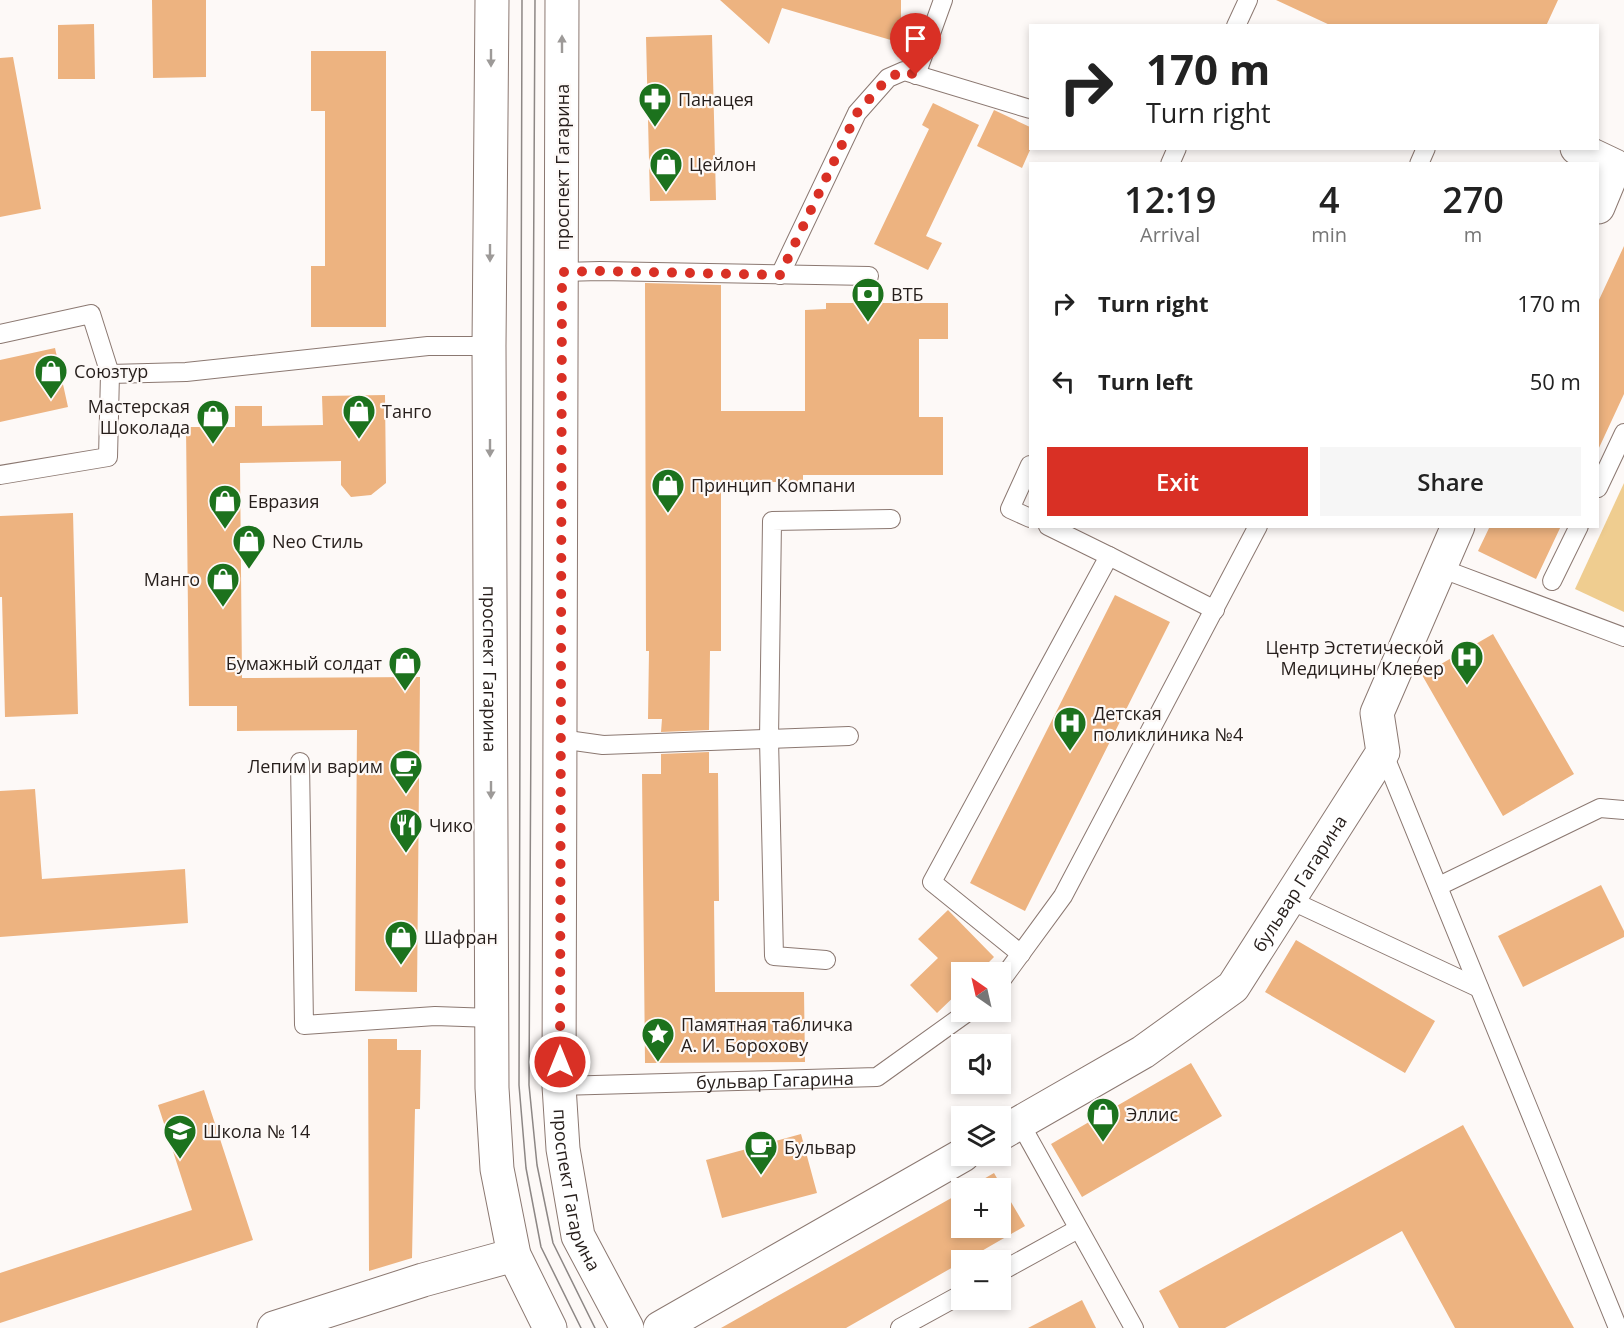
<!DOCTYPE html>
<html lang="en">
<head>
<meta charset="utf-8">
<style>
  :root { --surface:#fff; --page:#f6f6f6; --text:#222; --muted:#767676; --accent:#d93025 }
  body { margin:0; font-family:"Open Sans",sans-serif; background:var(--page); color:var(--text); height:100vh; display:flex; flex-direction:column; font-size:22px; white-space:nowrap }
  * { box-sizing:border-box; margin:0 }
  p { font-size:20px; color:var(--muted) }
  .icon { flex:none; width:33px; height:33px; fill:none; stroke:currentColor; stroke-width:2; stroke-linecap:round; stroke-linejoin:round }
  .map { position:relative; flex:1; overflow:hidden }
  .panel { position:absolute; left:1029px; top:162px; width:570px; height:366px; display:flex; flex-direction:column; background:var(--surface); border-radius:0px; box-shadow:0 3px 9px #0003 }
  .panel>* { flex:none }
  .hud { position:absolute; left:1029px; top:24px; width:570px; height:126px; border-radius:0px; box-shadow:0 3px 9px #0003; background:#fff; color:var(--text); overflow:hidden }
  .needle { width:39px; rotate:326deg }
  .fabs { position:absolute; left:951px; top:962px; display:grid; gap:12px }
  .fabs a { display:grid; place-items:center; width:60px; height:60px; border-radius:0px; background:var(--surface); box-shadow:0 3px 9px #0003; font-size:30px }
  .pin { position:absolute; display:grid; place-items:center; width:51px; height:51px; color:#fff; margin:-62px -26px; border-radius:50% 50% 50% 0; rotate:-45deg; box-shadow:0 0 6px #0007 }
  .pin .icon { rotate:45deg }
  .me { position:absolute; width:66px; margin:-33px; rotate:0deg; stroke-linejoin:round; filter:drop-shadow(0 0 4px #0008) }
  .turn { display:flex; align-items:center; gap:21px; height:126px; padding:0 18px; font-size:27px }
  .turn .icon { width:78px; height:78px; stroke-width:2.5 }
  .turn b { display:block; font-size:42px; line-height:51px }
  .eta { display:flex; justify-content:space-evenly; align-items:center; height:102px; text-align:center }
  .eta b { font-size:36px; font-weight:600; line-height:42px }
  .action { display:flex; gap:12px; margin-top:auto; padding:12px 18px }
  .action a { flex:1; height:69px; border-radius:0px; background:var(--accent); color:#fff; font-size:24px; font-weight:600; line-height:69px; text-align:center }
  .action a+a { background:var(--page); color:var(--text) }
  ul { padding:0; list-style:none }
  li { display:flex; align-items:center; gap:18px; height:78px; padding:0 18px }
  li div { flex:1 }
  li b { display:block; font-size:22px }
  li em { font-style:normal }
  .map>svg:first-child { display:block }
  .green { fill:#efcd90 }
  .building { fill:#edb380 }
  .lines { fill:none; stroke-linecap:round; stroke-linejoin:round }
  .service-casing { stroke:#8b7871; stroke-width:20 }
  .minor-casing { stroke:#8b7871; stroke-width:35 }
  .primary-casing { stroke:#8b7871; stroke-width:35 }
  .service { stroke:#fff; stroke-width:18 }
  .minor { stroke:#fff; stroke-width:33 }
  .primary { stroke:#fff; stroke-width:33 }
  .tram { stroke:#8d8785; stroke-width:1.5 }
  .oneway { fill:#9d9a98 }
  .route { stroke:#d93025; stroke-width:10; stroke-dasharray:0 18 }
  .labels { text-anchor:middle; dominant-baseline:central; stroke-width:4.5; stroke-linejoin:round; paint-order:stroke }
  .poi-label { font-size:18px; fill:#261e1b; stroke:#fdf9f7; text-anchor:start }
  .street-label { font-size:18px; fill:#261e1b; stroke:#fdf9f7 }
</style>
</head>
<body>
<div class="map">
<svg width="1624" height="1328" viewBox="0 0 1624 1328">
  <rect width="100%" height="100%" fill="#fdf9f7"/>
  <path class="green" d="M 1624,483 L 1624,612 L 1575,589 Z"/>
  <path class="building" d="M 152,0 L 206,0 L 206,77 L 153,78 Z
    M 720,0 L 901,0 L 901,43 L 782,8 L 769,44 Z
    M 1276,0 L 1558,0 L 1546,26 L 1332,26 Z
    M 94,24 L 95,79 L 58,79 L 58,25 Z
    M 712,35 L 716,200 L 650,201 L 646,37 Z
    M 311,51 L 386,51 L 386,327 L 311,327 L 311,266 L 325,266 L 325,111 L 311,111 Z
    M 13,57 L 41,209 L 0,217 L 0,58 Z
    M 933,103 L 979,125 L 926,236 L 942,243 L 928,270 L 874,244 L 929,129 L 922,125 Z
    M 994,110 L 1030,127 L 1030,150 L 1022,168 L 977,146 Z
    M 1624,246 L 1624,394 L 1598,450 L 1598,302 Z
    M 645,283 L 721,285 L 721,411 L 805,411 L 805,310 L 826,309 L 826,303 L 948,303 L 948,339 L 919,339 L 919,417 L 943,417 L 943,475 L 803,475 L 803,482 L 721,482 L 721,651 L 710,651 L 709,730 L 661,732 L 662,719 L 648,719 L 649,651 L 646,651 Z
    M 55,348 L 68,407 L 0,422 L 0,360 Z
    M 385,395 L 386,483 L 371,495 L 351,497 L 341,485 L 341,461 L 240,463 L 242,678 L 420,677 L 417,992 L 355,991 L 357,730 L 237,731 L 237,706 L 189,706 L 186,427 L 235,427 L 235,406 L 262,406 L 262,426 L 323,425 L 322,396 Z
    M 73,513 L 78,714 L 5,717 L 2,597 L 0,597 L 0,516 Z
    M 1490,526 L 1561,526 L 1536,579 L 1478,551 Z
    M 1115,595 L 1170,622 L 1025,911 L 970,883 Z
    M 1493,634 L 1574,774 L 1503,816 L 1422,675 Z
    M 709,752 L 709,773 L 718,773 L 719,901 L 714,901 L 715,992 L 804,992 L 805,1062 L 645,1063 L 642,774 L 661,774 L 661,754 Z
    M 35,789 L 42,879 L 185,869 L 188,923 L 0,937 L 0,791 Z
    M 1601,885 L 1624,931 L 1624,937 L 1523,987 L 1498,936 Z
    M 948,910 L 994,957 L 979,972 L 962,972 L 962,989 L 937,1013 L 910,985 L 938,958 L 918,939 Z
    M 1296,940 L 1435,1021 L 1405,1073 L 1265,992 Z
    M 368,1039 L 397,1039 L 397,1050 L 421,1050 L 420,1109 L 415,1109 L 412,1258 L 369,1271 Z
    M 1191,1063 L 1222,1116 L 1082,1197 L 1051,1144 Z
    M 204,1090 L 253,1240 L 0,1323 L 0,1273 L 192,1210 L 158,1105 Z
    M 1463,1125 L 1574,1328 L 1455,1328 L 1402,1231 L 1225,1328 L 1179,1328 L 1159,1291 Z
    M 801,1134 L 817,1193 L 722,1218 L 706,1160 Z
    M 994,1173 L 1025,1226 L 966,1260 L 962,1260 L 962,1262 L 846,1328 L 721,1328 L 962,1192 L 962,1227 L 1000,1227 L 1000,1188 L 968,1188 Z
    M 1082,1300 L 1096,1328 L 1028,1328 Z"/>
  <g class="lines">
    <g class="service-casing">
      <g id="service">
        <path d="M 1236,26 L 1248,0"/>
        <path d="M 916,75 L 943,0"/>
        <path d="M 1170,164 L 1177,148"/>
        <path d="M 1419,164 L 1426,148"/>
        <path d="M 562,272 L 600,271 L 869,276"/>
        <path d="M 780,275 L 857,113 L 888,78 L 904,71 L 1030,109"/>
        <path d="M 0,334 L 91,314 L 110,374 L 186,372 L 428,346 L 489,346"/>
        <path d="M 1030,465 L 1010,509 L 1030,518"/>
        <path d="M 0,475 L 108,457 L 110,374"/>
        <path d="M 1598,488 L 1624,433"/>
        <path d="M 1109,556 L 1215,610"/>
        <path d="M 1440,568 L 1624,637"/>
        <path d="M 1552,581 L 1579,526"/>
        <path d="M 560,739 L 603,745 L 849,736"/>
        <path d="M 1383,752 L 1618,1328"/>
        <path d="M 300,762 L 304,1025 L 435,1016 L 492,1018"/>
        <path d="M 1439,886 L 1600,808 L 1624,810"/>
        <path d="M 1288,899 L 1479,988"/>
        <path d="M 1021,954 L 932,882 L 1109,556 L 1048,526"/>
        <path d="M 826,960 L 774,956 L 769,739 L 772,521 L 891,519"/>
        <path d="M 1000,982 L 1063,896 L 1258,526"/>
        <path id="s1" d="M 559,1086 L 877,1077 L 969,1011"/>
        <path d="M 1020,1123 L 1134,1328"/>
        <path d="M 1000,1272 L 1078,1229"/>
        <path d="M 900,1328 L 962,1294"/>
      </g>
    </g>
    <g class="minor-casing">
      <g id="minor">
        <path d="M 1577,148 L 1615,166 L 1598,207"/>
        <path id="s2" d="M 1000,1134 L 1143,1052 L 1233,987 L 1383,752 L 1377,713 L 1458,526"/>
        <path d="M 274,1328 L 423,1280 L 514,1255"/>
        <path d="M 660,1328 L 963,1155"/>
      </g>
    </g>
    <g class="primary-casing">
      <g id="primary">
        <path id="s3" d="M 492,0 L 489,346 L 492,1088 L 497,1169 L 514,1255 L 550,1328"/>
        <path id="s4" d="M 562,0 L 559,1086 L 563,1149 L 578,1236 L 627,1328"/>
      </g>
    </g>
    <use href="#service" class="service"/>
    <use href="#minor" class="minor"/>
    <use href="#primary" class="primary"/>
    <path class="tram" d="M 522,0 L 519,1085 L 526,1168 L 541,1247 L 581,1328
      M 535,0 L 529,1085 L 537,1165 L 553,1243 L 595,1328"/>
  </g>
  <defs><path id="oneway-solid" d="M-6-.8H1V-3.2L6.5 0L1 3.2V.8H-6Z" transform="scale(1.5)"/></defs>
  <g class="oneway">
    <use href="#oneway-solid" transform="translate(562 44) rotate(-90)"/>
    <use href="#oneway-solid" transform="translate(491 58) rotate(90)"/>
    <use href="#oneway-solid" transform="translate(490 253) rotate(90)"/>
    <use href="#oneway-solid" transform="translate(490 448) rotate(90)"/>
    <use href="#oneway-solid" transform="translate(491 790) rotate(90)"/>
  </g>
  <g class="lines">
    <path class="route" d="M 560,1062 L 562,272 L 600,271 L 780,275 L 857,113 L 888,78 L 904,71 L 916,75"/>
  </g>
  <defs>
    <g id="pharmacy-pin" transform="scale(1.725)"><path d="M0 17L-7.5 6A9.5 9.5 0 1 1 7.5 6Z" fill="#1c721d" stroke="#fdf9f7"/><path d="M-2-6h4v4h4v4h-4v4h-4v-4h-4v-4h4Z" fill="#fff"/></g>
    <g id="shop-pin" transform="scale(1.725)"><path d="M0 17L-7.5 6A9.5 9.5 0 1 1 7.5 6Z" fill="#1c721d" stroke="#fdf9f7"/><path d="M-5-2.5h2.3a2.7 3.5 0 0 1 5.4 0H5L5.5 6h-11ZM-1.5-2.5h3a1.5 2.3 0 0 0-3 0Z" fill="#fff"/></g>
    <g id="bank-pin" transform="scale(1.725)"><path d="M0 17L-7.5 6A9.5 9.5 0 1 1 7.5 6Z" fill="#1c721d" stroke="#fdf9f7"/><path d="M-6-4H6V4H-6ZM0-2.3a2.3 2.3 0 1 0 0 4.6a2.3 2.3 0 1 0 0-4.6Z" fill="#fff"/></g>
    <g id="hospital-pin" transform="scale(1.725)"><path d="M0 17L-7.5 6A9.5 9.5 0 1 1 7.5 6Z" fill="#1c721d" stroke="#fdf9f7"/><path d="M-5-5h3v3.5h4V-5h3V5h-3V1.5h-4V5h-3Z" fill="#fff"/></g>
    <g id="cafe-pin" transform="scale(1.725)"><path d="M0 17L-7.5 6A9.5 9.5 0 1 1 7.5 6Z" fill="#1c721d" stroke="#fdf9f7"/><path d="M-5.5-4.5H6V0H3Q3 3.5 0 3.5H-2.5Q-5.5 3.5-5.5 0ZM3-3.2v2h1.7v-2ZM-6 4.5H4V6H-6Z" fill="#fff"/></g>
    <g id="restaurant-pin" transform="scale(1.725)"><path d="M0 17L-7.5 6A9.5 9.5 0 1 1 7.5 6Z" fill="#1c721d" stroke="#fdf9f7"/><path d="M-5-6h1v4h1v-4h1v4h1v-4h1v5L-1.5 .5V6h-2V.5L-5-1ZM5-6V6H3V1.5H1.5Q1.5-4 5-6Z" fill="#fff"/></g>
    <g id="sight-pin" transform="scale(1.725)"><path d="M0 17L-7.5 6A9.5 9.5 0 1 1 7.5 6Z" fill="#1c721d" stroke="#fdf9f7"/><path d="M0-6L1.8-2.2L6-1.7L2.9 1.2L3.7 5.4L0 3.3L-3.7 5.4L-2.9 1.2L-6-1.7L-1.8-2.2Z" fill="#fff"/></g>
    <g id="school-pin" transform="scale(1.725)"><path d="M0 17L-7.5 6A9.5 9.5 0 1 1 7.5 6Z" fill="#1c721d" stroke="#fdf9f7"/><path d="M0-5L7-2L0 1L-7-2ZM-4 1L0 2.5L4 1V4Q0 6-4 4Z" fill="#fff"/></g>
  </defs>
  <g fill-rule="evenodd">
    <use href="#pharmacy-pin" x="655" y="99"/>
    <use href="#shop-pin" x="666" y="164"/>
    <use href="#bank-pin" x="868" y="294"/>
    <use href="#shop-pin" x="51" y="371"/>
    <use href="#shop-pin" x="359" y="411"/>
    <use href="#shop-pin" x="213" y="416"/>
    <use href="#shop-pin" x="668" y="485"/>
    <use href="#shop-pin" x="225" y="501"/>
    <use href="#shop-pin" x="249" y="541"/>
    <use href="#shop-pin" x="223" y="579"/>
    <use href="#hospital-pin" x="1467" y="657"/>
    <use href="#shop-pin" x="405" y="663"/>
    <use href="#hospital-pin" x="1070" y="723"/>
    <use href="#cafe-pin" x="406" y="766"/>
    <use href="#restaurant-pin" x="406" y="825"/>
    <use href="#shop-pin" x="401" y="937"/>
    <use href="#sight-pin" x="658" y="1034"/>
    <use href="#shop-pin" x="1103" y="1114"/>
    <use href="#school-pin" x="180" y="1131"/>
    <use href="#cafe-pin" x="761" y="1147"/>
  </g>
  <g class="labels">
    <g class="poi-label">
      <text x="678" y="99">Панацея</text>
      <text x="689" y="164">Цейлон</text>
      <text x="891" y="294">ВТБ</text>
      <text x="74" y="371">Союзтур</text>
      <text x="190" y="406" text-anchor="end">Мастерская<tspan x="190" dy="21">Шоколада</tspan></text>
      <text x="382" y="411">Танго</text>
      <text x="691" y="485">Принцип Компани</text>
      <text x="248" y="501">Евразия</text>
      <text x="272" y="541">Neo Стиль</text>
      <text x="200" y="579" text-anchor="end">Манго</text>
      <text x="1444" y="647" text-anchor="end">Центр Эстетической<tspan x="1444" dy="21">Медицины Клевер</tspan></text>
      <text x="382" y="663" text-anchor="end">Бумажный солдат</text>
      <text x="1093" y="713">Детская<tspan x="1093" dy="21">поликлиника №4</tspan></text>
      <text x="383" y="766" text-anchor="end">Лепим и варим</text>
      <text x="429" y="825">Чико</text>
      <text x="424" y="937">Шафран</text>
      <text x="681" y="1024">Памятная табличка<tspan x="681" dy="21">А. И. Борохову</tspan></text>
      <text x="1126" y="1114">Эллис</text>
      <text x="203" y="1131">Школа № 14</text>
      <text x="784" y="1147">Бульвар</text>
    </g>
    <g class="street-label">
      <text transform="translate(562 167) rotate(-90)">проспект Гагарина</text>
      <text stroke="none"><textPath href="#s3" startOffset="669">проспект Гагарина</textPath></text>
      <text stroke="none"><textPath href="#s2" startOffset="399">бульвар Гагарина</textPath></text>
      <text stroke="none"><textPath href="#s1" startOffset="216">бульвар Гагарина</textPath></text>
      <text stroke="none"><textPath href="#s4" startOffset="1192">проспект Гагарина</textPath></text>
    </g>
  </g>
</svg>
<div class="fabs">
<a><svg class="needle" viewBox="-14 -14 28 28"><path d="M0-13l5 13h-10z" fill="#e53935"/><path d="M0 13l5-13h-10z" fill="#767676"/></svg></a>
<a><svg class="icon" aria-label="sound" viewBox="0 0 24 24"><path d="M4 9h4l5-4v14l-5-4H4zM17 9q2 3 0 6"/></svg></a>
<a><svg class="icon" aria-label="layers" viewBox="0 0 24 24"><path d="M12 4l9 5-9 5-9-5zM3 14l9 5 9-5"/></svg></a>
<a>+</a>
<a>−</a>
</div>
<div class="pin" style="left:916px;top:75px;background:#d93025"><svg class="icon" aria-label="arrive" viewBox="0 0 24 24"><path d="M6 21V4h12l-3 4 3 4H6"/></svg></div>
<svg class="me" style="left:560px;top:1062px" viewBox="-20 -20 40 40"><circle r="17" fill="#d93025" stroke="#fff" stroke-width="3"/><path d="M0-11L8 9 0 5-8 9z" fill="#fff"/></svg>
<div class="hud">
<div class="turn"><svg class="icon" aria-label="right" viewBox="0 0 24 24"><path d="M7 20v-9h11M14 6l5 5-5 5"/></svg><div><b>170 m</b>Turn right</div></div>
</div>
<section class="panel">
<div class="eta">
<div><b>12:19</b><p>Arrival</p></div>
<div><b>4</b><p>min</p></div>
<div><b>270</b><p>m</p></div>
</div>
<ul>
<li><svg class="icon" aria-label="right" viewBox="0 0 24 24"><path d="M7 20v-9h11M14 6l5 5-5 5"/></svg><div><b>Turn right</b></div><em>170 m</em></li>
<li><svg class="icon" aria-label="left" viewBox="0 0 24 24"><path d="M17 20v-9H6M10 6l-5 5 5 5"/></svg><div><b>Turn left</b></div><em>50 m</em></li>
</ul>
<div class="action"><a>Exit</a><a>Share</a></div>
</section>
</div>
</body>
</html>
